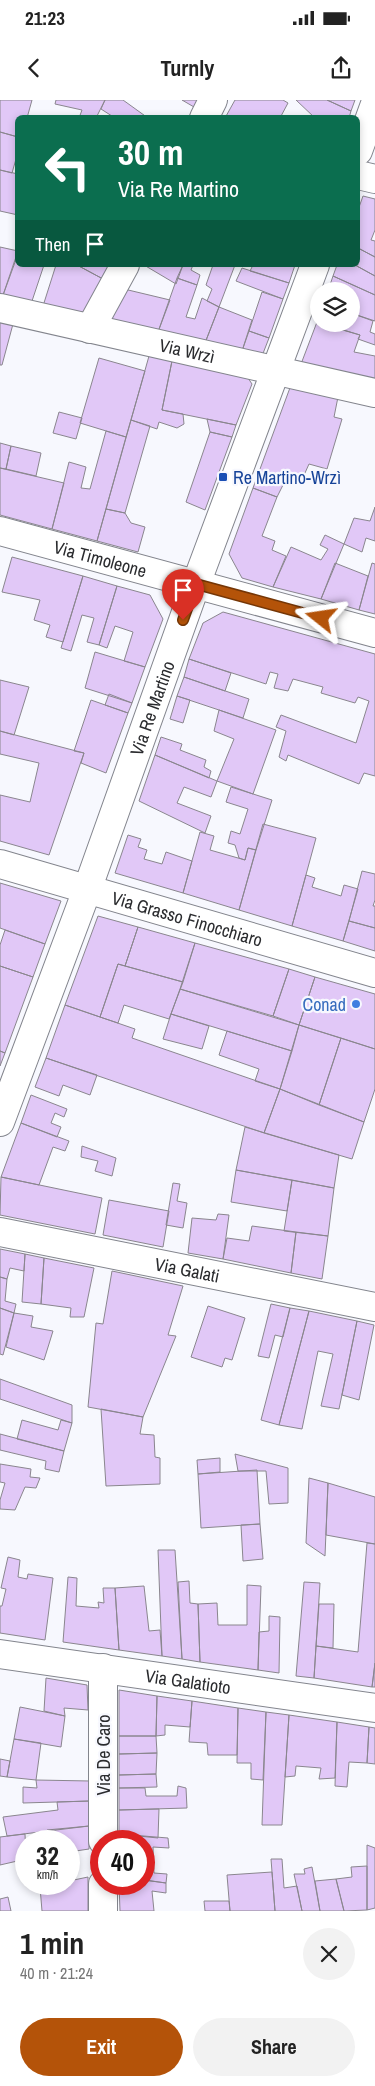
<!DOCTYPE html>
<html lang="en">
<head>
<meta charset="utf-8">
<style>
  :root { --surface:#fff; --page:#f2f2f2; --text:#222; --muted:#767676; --accent:#b45309 }
  body { margin:0; font-family:"Archivo Narrow",sans-serif; background:var(--page); color:var(--text); height:100vh; display:flex; flex-direction:column; font-size:19px; white-space:nowrap }
  * { box-sizing:border-box; margin:0 }
  p { font-size:16px; color:var(--muted) }
  .icon { flex:none; width:28px; height:28px; fill:none; stroke:currentColor; stroke-width:2; stroke-linecap:round; stroke-linejoin:round }
  .map { position:relative; height:1811px; overflow:hidden }
  .details { display:flex; flex-direction:column; background:var(--surface); flex:1 }
  .details>* { flex:none }
  .top-card { position:absolute; left:15px; top:15px; width:345px; height:152px; border-radius:8px; box-shadow:0 2px 8px #0003; background:#0b6e4f; color:#fff; overflow:hidden }
  .fabs { position:absolute; left:310px; top:182px; display:grid; gap:10px }
  .fabs a { display:grid; place-items:center; width:50px; height:50px; border-radius:50%; background:var(--surface); box-shadow:0 2px 8px #0003; font-size:25px }
  .speed { position:absolute; left:15px; top:1730px; display:flex; gap:10px; font-size:25px; font-weight:700; text-align:center }
  .speed>* { display:grid; place-content:center; width:65px; height:65px; border-radius:50%; background:var(--surface); box-shadow:0 2px 8px #0003; line-height:1 }
  .speed small { font-size:12px; font-weight:400 }
  .speed .limit { border:8px solid #d22; background:#fff; color:#111 }
  .pin { position:absolute; display:grid; place-items:center; width:42px; height:42px; color:#fff; margin:-51px -21px; border-radius:50% 50% 50% 0; rotate:-45deg; box-shadow:0 0 5px #0007 }
  .pin .icon { rotate:45deg }
  .me { position:absolute; width:55px; margin:-28px; rotate:285deg; stroke-linejoin:round; filter:drop-shadow(0 0 4px #0008) }
  .turn { display:flex; align-items:center; gap:18px; height:105px; padding:0 20px; font-size:22px }
  .turn .icon { width:65px; height:65px; stroke-width:2.5 }
  .turn b { display:block; font-size:35px; line-height:42px }
  .then { display:flex; align-items:center; height:48px; padding:0 20px; background:#0003; gap:10px; font-size:19px }
  .round { display:grid; place-items:center; flex:none; width:52px; height:52px; border-radius:26px; background:var(--page) }
  .summary { display:flex; align-items:center; justify-content:space-between; height:85px; padding:0 20px }
  h1 { font-size:30px; font-weight:700; line-height:38px }
  .primary-button { display:flex; gap:10px; margin-top:auto; padding:10px 20px }
  .primary-button a { flex:1; height:58px; border-radius:30px; background:var(--accent); color:#fff; font-size:20px; font-weight:700; line-height:58px; text-align:center }
  .primary-button a+a { background:var(--page); color:var(--text) }
  .status { display:flex; justify-content:space-between; align-items:center; height:35px; padding:0 25px; background:var(--surface); direction:ltr }
  .status svg { height:14px; fill:currentColor }
  header { display:flex; justify-content:space-between; align-items:center; height:65px; padding:0 20px; background:var(--surface); font-size:22px; font-weight:700 }
  .map>svg:first-child { display:block }
  .building { fill:#e1c8f7; stroke:#8a868e }
  .lines { fill:none; stroke-linecap:round; stroke-linejoin:round }
  .minor-casing { stroke:#83858d; stroke-width:30 }
  .major-casing { stroke:#83858d; stroke-width:30 }
  .minor { stroke:#fff; stroke-width:28 }
  .major { stroke:#fff; stroke-width:28 }
  .route-casing { stroke:#753606; stroke-width:12 }
  .route { stroke:#b45309; stroke-width:9 }
  .transit-dot { fill:#1a4fb4; stroke:#f7f8fe; stroke-width:2 }
  .shop-dot { fill:#3f7fe0; stroke:#f7f8fe; stroke-width:2 }
  .labels { text-anchor:middle; dominant-baseline:central; stroke-width:4.5; stroke-linejoin:round; paint-order:stroke }
  .street-label { font-size:18px; fill:#2a2b2e; stroke:#f7f8fe }
  .transit-label { font-size:18px; fill:#164399; stroke:#f7f8fe; text-anchor:start }
  .shop-label { font-size:18px; fill:#366cbe; stroke:#f7f8fe; text-anchor:end }
</style>
</head>
<body>
<div class="status"><b>21:23</b><svg viewBox="0 0 49 12"><path d="M0 12V9h3v3zM5 12V6h3v6zM10 12V3h3v9zM15 12V0h3v12zM26 1h20v11H26zM47 4h2v5h-2z"/></svg></div>
<header><svg class="icon" aria-label="back" viewBox="0 0 24 24"><path d="M15 5l-7 7 7 7"/></svg>Turnly<svg class="icon" aria-label="share" viewBox="0 0 24 24"><path d="M12 15V3M7 8l5-5 5 5M5 13v7h14v-7"/></svg></header>
<div class="map">
<svg width="375" height="1811" viewBox="0 0 375 1811">
  <rect width="100%" height="100%" fill="#f7f8fe"/>
  <path class="building" d="M 0,0 L 32,0 L 27,18 L 18,18 L 18,37 L 0,32 Z
    M 56,0 L 105,0 L 96,18 L 79,18 L 82,10 L 55,4 Z
    M 105,0 L 123,0 L 148,18 L 115,18 L 101,9 Z
    M 182,0 L 198,0 L 194,7 Z
    M 235,0 L 283,0 L 288,3 L 280,18 L 225,18 Z
    M 296,0 L 327,0 L 351,11 L 349,18 L 315,18 Z
    M 327,0 L 355,0 L 351,11 Z
    M 0,32 L 18,37 L 18,52 L 12,73 L 0,70 Z
    M 0,70 L 18,74 L 18,115 L 0,111 Z
    M 363,96 L 375,99 L 375,130 L 371,140 L 375,141 L 375,157 L 358,148 L 358,110 Z
    M 0,147 L 18,151 L 2,198 L 0,197 Z
    M 358,148 L 375,157 L 375,176 L 355,165 L 358,165 Z
    M 18,154 L 18,165 L 44,165 L 31,204 L 2,198 Z
    M 56,165 L 77,165 L 103,179 L 83,215 L 43,206 Z
    M 77,165 L 110,165 L 103,179 Z
    M 144,165 L 183,165 L 176,184 Z
    M 183,165 L 193,165 L 191,170 L 200,175 L 197,185 L 177,178 Z
    M 213,165 L 235,165 L 219,207 L 207,201 L 212,189 L 206,185 Z
    M 253,165 L 295,165 L 289,183 L 250,171 Z
    M 337,165 L 355,165 L 375,176 L 375,195 L 333,176 Z
    M 242,168 L 289,183 L 283,199 L 236,181 Z
    M 333,176 L 375,195 L 375,221 L 351,213 L 351,191 L 328,191 Z
    M 177,178 L 197,185 L 186,217 L 195,219 L 202,198 L 219,207 L 205,243 L 158,232 Z
    M 124,189 L 170,200 L 158,232 L 107,220 Z
    M 262,192 L 283,199 L 269,238 L 249,231 Z
    M 219,207 L 252,220 L 242,251 L 205,243 Z
    M 351,213 L 373,221 L 370,232 L 375,234 L 375,245 L 358,239 L 360,235 L 322,224 L 351,224 Z
    M 0,221 L 13,224 L 2,265 L 0,265 Z
    M 317,222 L 360,235 L 354,252 L 375,256 L 375,281 L 301,264 Z
    M 249,231 L 269,238 L 262,256 L 242,251 Z
    M 149,256 L 172,261 L 162,310 L 183,314 L 184,324 L 177,328 L 159,322 L 157,329 L 131,320 Z
    M 99,258 L 145,271 L 126,337 L 80,323 Z
    M 172,261 L 248,278 L 252,284 L 236,325 L 162,310 Z
    M 291,285 L 338,297 L 334,317 L 342,319 L 327,369 L 309,364 L 300,384 L 286,379 L 277,397 L 253,388 Z
    M 59,312 L 82,318 L 76,339 L 53,333 Z
    M 207,319 L 236,325 L 232,337 L 210,332 Z
    M 131,320 L 150,326 L 125,413 L 106,409 Z
    M 106,331 L 126,337 L 97,441 L 52,429 L 69,362 L 86,367 L 81,388 L 90,389 Z
    M 210,332 L 232,337 L 205,410 L 186,402 Z
    M 0,343 L 11,346 L 6,369 L 0,368 Z
    M 11,346 L 41,353 L 36,376 L 6,369 Z
    M 0,368 L 64,383 L 52,429 L 0,415 Z
    M 253,388 L 277,397 L 262,436 L 275,441 L 272,450 L 286,456 L 273,487 L 242,478 L 229,454 Z
    M 375,407 L 375,441 L 366,438 L 362,452 L 344,444 L 354,418 L 370,421 Z
    M 106,409 L 125,413 L 131,423 L 145,427 L 138,452 L 97,441 Z
    M 325,435 L 344,444 L 321,499 L 273,487 L 291,447 L 321,460 L 328,449 L 320,445 Z
    M 12,457 L 83,476 L 63,542 L 46,537 L 50,525 L 34,520 L 40,500 L 2,492 Z
    M 335,463 L 368,476 L 359,510 L 321,499 Z
    M 372,463 L 375,464 L 375,514 L 359,510 Z
    M 83,476 L 117,486 L 99,545 L 87,542 L 94,518 L 82,515 L 71,551 L 61,548 Z
    M 117,486 L 150,495 L 163,519 L 145,567 L 124,561 L 133,532 L 115,526 L 107,548 L 99,545 Z
    M 223,512 L 375,554 L 375,676 L 364,673 L 359,684 L 288,655 L 286,661 L 279,657 L 286,631 L 276,627 L 281,615 L 356,643 L 369,601 L 358,597 L 355,603 L 321,593 L 323,587 L 293,579 L 288,591 L 274,588 L 278,574 L 270,572 L 266,584 L 189,559 L 203,523 Z
    M 95,552 L 145,567 L 132,603 L 85,588 Z
    M 189,559 L 231,573 L 225,591 L 184,577 Z
    M 184,577 L 249,599 L 243,618 L 177,596 Z
    M 0,580 L 29,587 L 14,635 L 0,631 Z
    M 109,594 L 132,603 L 128,613 L 105,605 Z
    M 177,596 L 190,600 L 183,623 L 170,619 Z
    M 91,600 L 128,613 L 106,673 L 81,663 L 84,653 L 74,651 Z
    M 219,610 L 276,630 L 253,694 L 217,681 L 234,639 L 214,631 Z
    M 0,631 L 84,653 L 49,755 L 0,741 L 0,695 L 30,702 L 39,663 L 0,654 Z
    M 161,637 L 182,644 L 180,650 L 206,660 L 204,667 L 211,671 L 209,678 L 155,655 Z
    M 155,655 L 217,681 L 211,697 L 184,687 L 177,703 L 211,716 L 205,733 L 139,701 Z
    M 231,687 L 272,700 L 256,750 L 248,748 L 245,760 L 239,758 L 235,745 L 228,743 L 231,731 L 240,734 L 248,709 L 226,702 Z
    M 263,724 L 316,738 L 292,826 L 239,810 Z
    M 200,732 L 214,736 L 210,750 L 245,760 L 248,748 L 256,750 L 239,810 L 183,793 Z
    M 128,735 L 141,739 L 138,747 L 147,750 L 144,759 L 162,764 L 166,752 L 192,761 L 183,793 L 115,773 Z
    M 362,771 L 375,774 L 375,800 L 373,806 L 375,806 L 375,828 L 349,821 Z
    M 306,775 L 315,778 L 312,787 L 341,796 L 344,785 L 358,789 L 343,841 L 292,826 Z
    M 0,783 L 61,801 L 45,844 L 0,828 Z
    M 98,816 L 138,827 L 125,866 L 118,864 L 100,917 L 65,905 Z
    M 349,821 L 375,828 L 375,851 L 343,841 Z
    M 138,827 L 195,843 L 183,882 L 125,866 Z
    M 5,830 L 45,844 L 33,877 L 0,866 L 0,845 Z
    M 195,843 L 289,869 L 273,916 L 180,889 Z
    M 118,864 L 183,882 L 169,919 L 124,905 L 118,923 L 100,917 Z
    M 0,866 L 33,877 L 5,953 L 0,951 Z
    M 289,869 L 315,877 L 299,925 L 273,916 Z
    M 315,877 L 375,894 L 375,949 L 299,925 Z
    M 180,889 L 299,925 L 292,951 L 171,914 Z
    M 65,905 L 135,929 L 132,938 L 280,989 L 264,1033 L 46,958 Z
    M 171,914 L 209,926 L 202,949 L 163,939 Z
    M 299,925 L 341,938 L 319,1005 L 280,989 Z
    M 227,931 L 292,951 L 280,989 L 255,981 L 259,969 L 219,955 Z
    M 341,938 L 375,949 L 375,989 L 364,1022 L 319,1005 Z
    M 0,951 L 5,953 L 0,966 Z
    M 46,958 L 97,975 L 90,995 L 63,985 L 59,996 L 35,987 Z
    M 280,989 L 364,1022 L 352,1059 L 264,1033 Z
    M 31,995 L 67,1009 L 64,1017 L 55,1013 L 51,1023 L 61,1027 L 57,1037 L 21,1023 Z
    M 21,1023 L 69,1041 L 65,1051 L 53,1047 L 39,1085 L 1,1077 Z
    M 245,1027 L 339,1055 L 334,1088 L 236,1070 Z
    M 82,1046 L 116,1058 L 112,1076 L 95,1071 L 98,1061 L 81,1057 Z
    M 236,1070 L 292,1080 L 287,1111 L 231,1102 Z
    M 1,1077 L 102,1098 L 95,1134 L 0,1115 Z
    M 292,1080 L 334,1088 L 328,1136 L 284,1131 Z
    M 173,1083 L 180,1084 L 177,1101 L 187,1103 L 183,1128 L 166,1125 Z
    M 109,1100 L 169,1111 L 163,1147 L 103,1135 Z
    M 218,1114 L 229,1115 L 223,1159 L 188,1153 L 192,1118 L 216,1120 Z
    M 252,1126 L 296,1132 L 291,1173 L 223,1159 L 227,1138 L 249,1141 Z
    M 296,1132 L 328,1136 L 322,1179 L 291,1173 Z
    M 0,1149 L 25,1154 L 24,1171 L 10,1168 L 7,1179 L 0,1177 Z
    M 25,1154 L 44,1158 L 41,1204 L 22,1202 Z
    M 44,1158 L 94,1168 L 84,1217 L 70,1217 L 71,1208 L 41,1204 Z
    M 112,1171 L 183,1186 L 168,1235 L 176,1236 L 143,1317 L 88,1307 L 96,1223 L 103,1224 Z
    M 0,1177 L 7,1179 L 5,1201 L 16,1204 L 14,1213 L 0,1208 Z
    M 271,1204 L 290,1208 L 283,1237 L 275,1235 L 269,1258 L 258,1256 Z
    M 208,1206 L 245,1218 L 232,1260 L 225,1258 L 222,1267 L 191,1257 Z
    M 0,1208 L 14,1213 L 3,1255 L 0,1254 Z
    M 290,1208 L 309,1211 L 279,1325 L 261,1320 Z
    M 309,1211 L 357,1221 L 339,1309 L 321,1306 L 333,1254 L 318,1251 L 302,1329 L 279,1325 Z
    M 14,1213 L 33,1216 L 31,1227 L 53,1231 L 44,1260 L 6,1247 Z
    M 357,1221 L 374,1225 L 359,1300 L 342,1295 Z
    M 0,1279 L 72,1305 L 72,1323 L 0,1299 Z
    M 101,1309 L 143,1317 L 140,1334 L 154,1335 L 155,1357 L 160,1358 L 160,1384 L 106,1386 Z
    M 22,1320 L 58,1330 L 61,1320 L 72,1323 L 64,1351 L 17,1339 Z
    M 0,1334 L 64,1351 L 59,1372 L 45,1369 L 46,1361 L 0,1350 Z
    M 235,1354 L 288,1368 L 288,1403 L 269,1404 L 266,1371 L 238,1371 Z
    M 220,1358 L 220,1372 L 198,1374 L 197,1360 Z
    M 0,1364 L 31,1369 L 30,1377 L 40,1378 L 36,1388 L 25,1387 L 15,1410 L 0,1409 L 0,1400 L 5,1383 L 0,1382 Z
    M 257,1370 L 260,1424 L 201,1428 L 198,1374 Z
    M 309,1378 L 328,1383 L 325,1456 L 306,1443 Z
    M 328,1383 L 375,1397 L 375,1444 L 326,1435 Z
    M 260,1424 L 263,1459 L 243,1461 L 241,1425 Z
    M 367,1443 L 375,1444 L 375,1563 L 372,1587 L 314,1578 L 316,1546 L 358,1552 Z
    M 158,1450 L 175,1450 L 182,1559 L 162,1556 Z
    M 8,1457 L 20,1460 L 18,1477 L 27,1479 L 28,1474 L 53,1478 L 45,1540 L 0,1533 L 0,1506 L 2,1506 L 6,1489 L 1,1488 Z
    M 68,1477 L 77,1478 L 76,1506 L 99,1508 L 98,1502 L 104,1503 L 103,1488 L 115,1488 L 119,1550 L 63,1542 Z
    M 189,1481 L 190,1503 L 198,1504 L 200,1562 L 182,1559 L 178,1482 Z
    M 304,1482 L 320,1483 L 314,1578 L 296,1576 Z
    M 247,1485 L 261,1486 L 258,1570 L 200,1562 L 198,1504 L 217,1503 L 218,1525 L 247,1525 Z
    M 144,1486 L 149,1531 L 160,1530 L 162,1556 L 119,1550 L 115,1488 Z
    M 319,1504 L 334,1504 L 333,1548 L 316,1546 Z
    M 269,1516 L 280,1517 L 279,1573 L 258,1570 L 259,1532 L 269,1531 Z
    M 375,1563 L 375,1587 L 372,1587 Z
    M 46,1578 L 87,1585 L 88,1610 L 64,1608 L 65,1616 L 44,1611 Z
    M 119,1590 L 157,1596 L 156,1636 L 119,1636 Z
    M 157,1596 L 192,1601 L 190,1627 L 165,1625 L 165,1635 L 156,1636 Z
    M 192,1601 L 238,1608 L 237,1655 L 208,1655 L 207,1643 L 189,1642 Z
    M 20,1607 L 65,1616 L 61,1647 L 14,1639 Z
    M 238,1608 L 266,1612 L 263,1680 L 251,1679 L 251,1663 L 237,1663 Z
    M 266,1612 L 289,1615 L 282,1725 L 262,1725 Z
    M 289,1615 L 337,1622 L 335,1678 L 319,1679 L 321,1668 L 296,1666 L 295,1676 L 285,1677 Z
    M 337,1622 L 369,1627 L 367,1663 L 349,1662 L 347,1687 L 335,1686 Z
    M 369,1627 L 375,1628 L 375,1664 L 367,1663 Z
    M 119,1636 L 156,1636 L 157,1653 L 119,1654 Z
    M 14,1639 L 41,1643 L 36,1680 L 7,1677 Z
    M 157,1653 L 156,1674 L 119,1675 L 119,1654 Z
    M 0,1659 L 10,1661 L 7,1677 L 0,1676 Z
    M 156,1674 L 157,1687 L 119,1688 L 119,1675 Z
    M 36,1680 L 90,1681 L 90,1701 L 23,1703 L 23,1687 L 37,1688 Z
    M 178,1686 L 186,1688 L 187,1708 L 119,1710 L 119,1688 L 145,1688 L 146,1696 L 177,1696 Z
    M 90,1701 L 89,1726 L 7,1736 L 3,1717 L 58,1710 L 57,1702 Z
    M 159,1709 L 158,1738 L 119,1734 L 119,1710 Z
    M 89,1726 L 89,1749 L 69,1752 L 69,1741 L 49,1741 L 47,1730 Z
    M 25,1734 L 26,1759 L 0,1765 L 0,1737 Z
    M 119,1734 L 168,1738 L 169,1748 L 153,1747 L 154,1773 L 167,1774 L 166,1783 L 144,1780 L 144,1741 L 119,1741 Z
    M 367,1745 L 375,1748 L 375,1808 L 367,1810 Z
    M 271,1759 L 282,1759 L 284,1788 L 297,1786 L 302,1811 L 275,1811 Z
    M 367,1766 L 367,1810 L 344,1811 L 336,1779 L 352,1777 L 351,1767 Z
    M 312,1767 L 320,1811 L 302,1811 L 294,1774 L 305,1774 L 304,1769 Z
    M 272,1772 L 275,1811 L 230,1811 L 227,1775 Z
    M 88,1777 L 88,1811 L 42,1811 L 40,1787 L 69,1784 L 69,1781 Z
    M 336,1779 L 344,1811 L 320,1811 L 315,1781 Z
    M 144,1780 L 166,1783 L 166,1793 L 152,1791 L 154,1811 L 120,1811 L 119,1784 L 144,1784 Z
    M 8,1797 L 11,1811 L 0,1811 L 0,1799 Z
    M 204,1801 L 229,1801 L 230,1811 L 205,1811 Z"/>
  <g class="lines">
    <g class="minor-casing">
      <g id="minor">
        <path d="M 204,18 L 213,0"/>
        <path d="M 358,51 L 375,4"/>
        <path d="M 358,75 L 375,79"/>
        <path id="s1" d="M 0,208 L 375,293"/>
        <path d="M 90,229 L 125,165"/>
        <path id="s2" d="M 0,431 L 375,533"/>
        <path id="s3" d="M 0,1022 L 87,790 L 196,484 L 315,165"/>
        <path id="s4" d="M 0,1132 L 375,1207"/>
      </g>
    </g>
    <g class="major-casing">
      <g id="major">
        <path id="s5" d="M 0,764 L 375,873"/>
        <path id="s6" d="M 0,1554 L 375,1608"/>
        <path d="M 103,1568 L 103,1741"/>
        <path d="M 103,1784 L 103,1811"/>
      </g>
    </g>
    <use href="#minor" class="minor"/>
    <use href="#major" class="major"/>
  </g>
  <g class="lines">
    <g class="route-casing">
      <path id="route" d="M 183,520 L 196,484 L 321,518"/>
    </g>
    <use href="#route" class="route"/>
  </g>
  <rect class="transit-dot" x="218" y="372" width="10" height="10" rx="2.5"/>
  <circle class="shop-dot" cx="356" cy="904" r="5"/>
  <g class="labels">
    <g class="street-label">
      <text stroke="none"><textPath href="#s1" startOffset="192">Via Wrzì</textPath></text>
      <text stroke="none"><textPath href="#s2" startOffset="104">Via Timoleone</textPath></text>
      <text stroke="none"><textPath href="#s3" startOffset="441">Via Re Martino</textPath></text>
      <text stroke="none"><textPath href="#s5" startOffset="195">Via Grasso Finocchiaro</textPath></text>
      <text stroke="none"><textPath href="#s4" startOffset="191">Via Galati</textPath></text>
      <text stroke="none"><textPath href="#s6" startOffset="190">Via Galatioto</textPath></text>
      <text transform="translate(103 1655) rotate(-90)">Via De Caro</text>
    </g>
    <g class="transit-label">
      <text x="233" y="377">Re Martino-Wrzì</text>
    </g>
    <g class="shop-label">
      <text x="346" y="904">Conad</text>
    </g>
  </g>
</svg>
<div class="fabs">
<a><svg class="icon" aria-label="layers" viewBox="0 0 24 24"><path d="M12 4l9 5-9 5-9-5zM3 14l9 5 9-5"/></svg></a>
</div>
<div class="speed"><div>32<small>km/h</small></div><div class="limit">40</div></div>
<div class="pin" style="left:183px;top:520px;background:#d93025"><svg class="icon" aria-label="arrive" viewBox="0 0 24 24"><path d="M6 21V4h12l-3 4 3 4H6"/></svg></div>
<svg class="me" style="left:321px;top:518px" viewBox="-20 -20 40 40"><path d="M0-17L14 15 0 8-14 15z" fill="#b45309" stroke="#fff" stroke-width="4"/></svg>
<div class="top-card">
<div class="turn"><svg class="icon" aria-label="left" viewBox="0 0 24 24"><path d="M17 20v-9H6M10 6l-5 5 5 5"/></svg><div><b>30 m</b>Via Re Martino</div></div>
<div class="then">Then<svg class="icon" aria-label="arrive" viewBox="0 0 24 24"><path d="M6 21V4h12l-3 4 3 4H6"/></svg></div>
</div>
</div>
<section class="details">
<div class="summary"><div><h1>1 min</h1><p>40 m · 21:24</p></div><a class="round"><svg class="icon" aria-label="close" viewBox="0 0 24 24"><path d="M6 6l12 12M18 6L6 18"/></svg></a></div>
<div class="primary-button"><a>Exit</a><a>Share</a></div>
</section>
</body>
</html>
